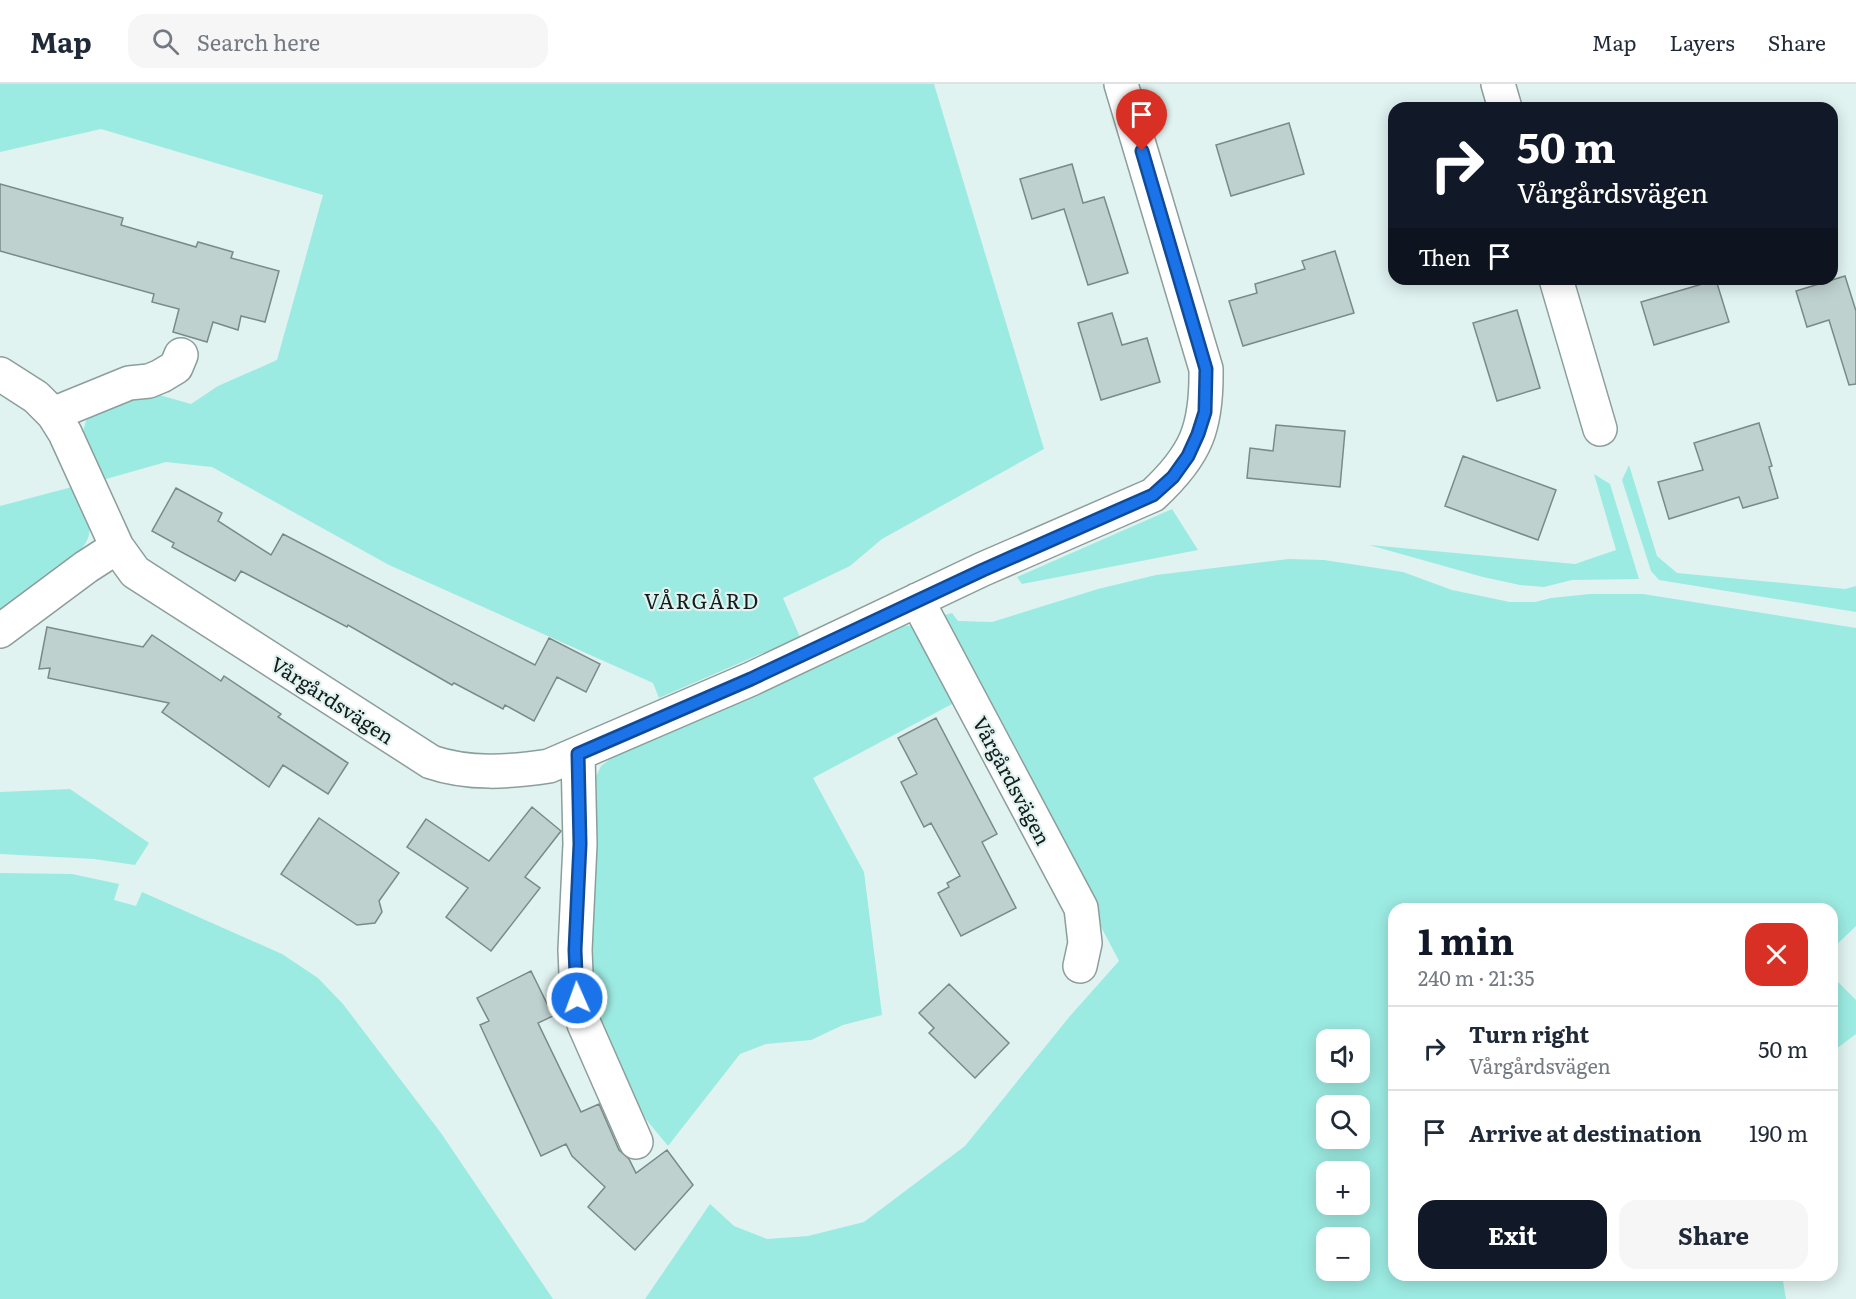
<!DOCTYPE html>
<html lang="en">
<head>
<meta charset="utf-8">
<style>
  :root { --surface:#fff; --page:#f6f6f7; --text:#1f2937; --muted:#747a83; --line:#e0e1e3; --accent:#111827 }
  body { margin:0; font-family:Literata,serif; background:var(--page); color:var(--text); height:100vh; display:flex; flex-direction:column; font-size:22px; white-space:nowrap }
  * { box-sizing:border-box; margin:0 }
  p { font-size:20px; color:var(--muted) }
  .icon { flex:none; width:33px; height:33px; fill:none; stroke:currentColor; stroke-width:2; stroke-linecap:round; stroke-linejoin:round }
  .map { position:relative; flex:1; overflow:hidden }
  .sheet { position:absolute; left:1388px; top:819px; width:450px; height:378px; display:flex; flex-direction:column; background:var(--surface); border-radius:18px; box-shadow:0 3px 15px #0003 }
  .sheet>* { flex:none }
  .guide { position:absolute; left:1388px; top:18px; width:450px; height:183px; border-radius:18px; box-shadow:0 3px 15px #0003; background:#111827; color:#fff; overflow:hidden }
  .controls { position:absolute; left:1316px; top:945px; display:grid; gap:12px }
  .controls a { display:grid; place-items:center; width:54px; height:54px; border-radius:12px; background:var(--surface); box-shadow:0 3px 15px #0003; font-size:30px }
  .pin { position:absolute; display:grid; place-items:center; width:51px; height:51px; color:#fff; margin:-62px -26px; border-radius:50% 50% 50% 0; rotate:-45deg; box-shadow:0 0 6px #0007 }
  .pin .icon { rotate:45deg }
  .me { position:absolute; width:66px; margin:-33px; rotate:358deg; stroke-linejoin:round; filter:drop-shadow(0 0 4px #0008) }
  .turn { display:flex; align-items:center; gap:21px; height:126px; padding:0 30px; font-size:27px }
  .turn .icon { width:78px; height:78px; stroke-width:2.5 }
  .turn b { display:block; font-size:42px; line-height:51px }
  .then { display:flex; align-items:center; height:57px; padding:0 30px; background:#0003; gap:12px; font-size:22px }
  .round { display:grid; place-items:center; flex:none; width:63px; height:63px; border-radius:18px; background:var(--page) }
  .headline { display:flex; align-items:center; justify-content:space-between; height:102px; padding:0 30px }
  h1 { font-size:36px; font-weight:700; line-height:45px; color:var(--accent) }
  .action { display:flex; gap:12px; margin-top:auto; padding:12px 30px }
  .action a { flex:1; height:69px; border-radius:18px; background:var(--accent); color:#fff; font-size:24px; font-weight:700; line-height:69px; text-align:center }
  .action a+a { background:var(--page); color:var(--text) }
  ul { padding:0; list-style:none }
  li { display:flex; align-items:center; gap:18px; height:84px; padding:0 30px; border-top:2px solid var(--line) }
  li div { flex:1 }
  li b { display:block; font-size:22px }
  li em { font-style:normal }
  header { display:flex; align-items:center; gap:36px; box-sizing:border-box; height:84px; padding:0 30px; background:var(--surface); border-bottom:2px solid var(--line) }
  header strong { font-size:28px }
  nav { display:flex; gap:33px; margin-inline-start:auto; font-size:21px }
  .search { width:420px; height:54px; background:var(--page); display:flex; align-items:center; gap:15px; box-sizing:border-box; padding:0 21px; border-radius:18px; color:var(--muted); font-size:22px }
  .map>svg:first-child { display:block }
  .green { fill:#9cebe2; fill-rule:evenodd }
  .building { fill:#bfd1cf; stroke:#798a88; stroke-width:1.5 }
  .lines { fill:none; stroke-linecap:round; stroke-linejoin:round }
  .street-casing { stroke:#8c9e9c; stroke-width:36 }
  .street { stroke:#fff; stroke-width:33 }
  .route-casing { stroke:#114b97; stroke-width:15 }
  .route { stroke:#1a73e8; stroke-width:10 }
  .labels { text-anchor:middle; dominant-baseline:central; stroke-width:4.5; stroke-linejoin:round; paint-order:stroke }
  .street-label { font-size:20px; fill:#141b1a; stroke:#e0f3f0 }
  .neighbourhood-label { font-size:21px; letter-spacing:1.5px; fill:#141b1a; stroke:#e0f3f0 }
</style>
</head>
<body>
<header>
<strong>Map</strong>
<div class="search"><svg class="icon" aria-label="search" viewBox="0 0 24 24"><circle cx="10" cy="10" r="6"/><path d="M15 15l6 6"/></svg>Search here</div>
<nav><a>Map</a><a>Layers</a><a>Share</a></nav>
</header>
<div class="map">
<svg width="1856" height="1215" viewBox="0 0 1856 1215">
  <rect width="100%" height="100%" fill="#e0f3f0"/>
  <path class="green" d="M 0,0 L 934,0 L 1044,365 L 882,455 L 850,482 L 783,514 L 800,553 L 659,614 L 653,599 L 389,481 L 212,383 L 166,378 L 99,397 L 81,354 L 86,337 L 92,328 L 149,308 L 191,320 L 218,302 L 277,276 L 323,111 L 101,45 L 0,68 Z
    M 1629,381 L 1657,472 L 1677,489 L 1845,505 L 1856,502 L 1856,528 L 1659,496 L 1651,487 L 1622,396 Z
    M 1594,390 L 1610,400 L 1639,495 L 1572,496 L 1544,503 L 1520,501 L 1483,493 L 1369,461 L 1575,480 L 1616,466 Z
    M 72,403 C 78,416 92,435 89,450 C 86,474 20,514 0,529 L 0,422 Z
    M 1172,425 L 1198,466 L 1022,500 L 1017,493 Z
    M 1289,475 L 1324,476 L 1403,488 L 1452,506 L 1510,518 L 1535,518 L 1551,514 L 1590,510 L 1643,510 L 1856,544 L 1856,842 L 1832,865 L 1832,825 L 1394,825 L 1394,1191 L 1782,1191 L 1786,1215 L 645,1215 L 710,1120 L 734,1142 L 767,1155 L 808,1152 L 864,1138 L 965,1062 L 1070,932 L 1119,877 L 938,533 L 952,529 L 958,537 L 992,538 L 1098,505 L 1156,491 ZM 1326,956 L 1359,956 L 1359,988 L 1326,988 ZM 1326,1022 L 1359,1022 L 1359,1054 L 1326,1054 ZM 1326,1088 L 1359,1088 L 1359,1120 L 1326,1120 ZM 1326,1154 L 1359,1154 L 1359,1186 L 1326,1186 Z
    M 901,541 L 911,542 L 919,551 L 954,619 L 813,694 L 864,788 L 882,931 L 843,941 L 811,956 L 766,960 L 740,970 L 668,1062 L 640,1028 L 589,915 L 591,703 L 601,682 L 626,663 Z
    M 70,705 L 149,759 L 135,781 L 94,775 L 0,770 L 0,708 Z
    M 0,789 L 72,790 L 119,800 L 114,816 L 136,822 L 142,808 L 282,870 L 318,894 L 343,920 L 441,1049 L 553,1215 L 0,1215 Z
    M 1832,892 L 1856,916 L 1856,950 L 1832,968 Z"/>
  <path class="building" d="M 1289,39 L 1304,90 L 1231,112 L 1216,61 Z
    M 1072,80 L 1083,119 L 1104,113 L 1128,189 L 1088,201 L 1064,125 L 1032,135 L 1020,95 Z
    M 0,100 L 123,134 L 121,141 L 196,163 L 198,158 L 233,168 L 231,174 L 279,187 L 265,238 L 241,232 L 238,246 L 213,238 L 207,258 L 173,248 L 179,225 L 152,218 L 154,210 L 0,167 Z
    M 1335,167 L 1354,229 L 1243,262 L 1229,217 L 1257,209 L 1255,200 L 1305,185 L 1302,177 Z
    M 1845,192 L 1856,227 L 1856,300 L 1849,301 L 1829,236 L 1807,243 L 1796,207 Z
    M 1716,196 L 1729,238 L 1654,261 L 1641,218 Z
    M 1517,226 L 1540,304 L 1497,317 L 1473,239 Z
    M 1112,229 L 1122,261 L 1147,254 L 1160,298 L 1101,316 L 1078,239 Z
    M 1759,339 L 1772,382 L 1769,383 L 1778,414 L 1743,424 L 1739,413 L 1669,435 L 1658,398 L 1703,386 L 1694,359 Z
    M 1276,341 L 1345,347 L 1340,403 L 1247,394 L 1250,364 L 1273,367 Z
    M 1463,372 L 1556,406 L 1538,456 L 1445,422 Z
    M 176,404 L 222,429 L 218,437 L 271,471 L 283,450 L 535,581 L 549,554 L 600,580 L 586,608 L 557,593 L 534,637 L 505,621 L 503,625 L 454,599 L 452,601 L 348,541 L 347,543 L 241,487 L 235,497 L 172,463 L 174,459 L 152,447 Z
    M 47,543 L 143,563 L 152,551 L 221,597 L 224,592 L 281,630 L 278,633 L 348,679 L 328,710 L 283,681 L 269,703 L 162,628 L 169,619 L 48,594 L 50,584 L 39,585 Z
    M 936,634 L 997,750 L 982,758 L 1016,824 L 961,852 L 938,809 L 949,803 L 947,799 L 960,792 L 931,739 L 924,743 L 901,698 L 917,690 L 898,654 Z
    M 532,723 L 561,747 L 525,793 L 540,804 L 491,867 L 446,833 L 468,804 L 407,763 L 426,735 L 489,777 Z
    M 319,734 L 399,789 L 379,817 L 382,828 L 375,839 L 357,841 L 281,790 Z
    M 531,887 L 553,932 L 538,939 L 581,1028 L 599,1020 L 619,1066 L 629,1075 L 636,1089 L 667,1066 L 693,1101 L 635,1166 L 588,1123 L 605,1103 L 572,1072 L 566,1060 L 541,1072 L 480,941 L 489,937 L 477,914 Z
    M 949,900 L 1009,959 L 975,994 L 929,949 L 934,944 L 919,929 Z"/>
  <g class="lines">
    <g class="street-casing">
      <path id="street" d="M 1498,0 L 1505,24
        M 1556,195 L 1600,345
        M 0,290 L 36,313 L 53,330 L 65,349 L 117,463 L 135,488 L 431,678 C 469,691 510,688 549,682 L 751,595 L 983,485 L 1153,411 C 1196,371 1207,344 1206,285 L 1121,0
        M 53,330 L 129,299 L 149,297 L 161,292 L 176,283 L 181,271
        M 917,516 L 1081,824 L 1085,859 L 1080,882
        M 0,547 L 86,483 L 117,463
        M 578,670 L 580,760 L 575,866 L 577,914 L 584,940 L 636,1058"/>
    </g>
    <use href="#street" class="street"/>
  </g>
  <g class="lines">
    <g class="route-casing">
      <path id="route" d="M 577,914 L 575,866 L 580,760 L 578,670 L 751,595 L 983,486 L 1153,411 L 1173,393 L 1188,372 L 1198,350 L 1205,328 L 1206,285 L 1142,67"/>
    </g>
    <use href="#route" class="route"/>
  </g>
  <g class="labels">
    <g class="street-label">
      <text transform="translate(333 615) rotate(33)">Vårgårdsvägen</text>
      <text transform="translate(1013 696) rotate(62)">Vårgårdsvägen</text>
    </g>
    <g class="neighbourhood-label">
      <text x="702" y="515">VÅRGÅRD</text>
    </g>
  </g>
</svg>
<div class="controls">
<a><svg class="icon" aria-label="sound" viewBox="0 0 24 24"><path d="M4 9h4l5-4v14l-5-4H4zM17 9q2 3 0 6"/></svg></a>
<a><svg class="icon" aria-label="search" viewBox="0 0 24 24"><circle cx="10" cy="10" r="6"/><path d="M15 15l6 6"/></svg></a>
<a>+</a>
<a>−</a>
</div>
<div class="pin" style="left:1142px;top:67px;background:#d93025"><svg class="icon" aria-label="arrive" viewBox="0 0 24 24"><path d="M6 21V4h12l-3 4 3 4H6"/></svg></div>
<svg class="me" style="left:577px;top:914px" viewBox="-20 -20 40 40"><circle r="17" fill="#1a73e8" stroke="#fff" stroke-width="3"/><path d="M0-11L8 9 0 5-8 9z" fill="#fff"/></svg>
<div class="guide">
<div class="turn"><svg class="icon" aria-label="right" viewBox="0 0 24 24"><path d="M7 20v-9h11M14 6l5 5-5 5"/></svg><div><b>50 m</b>Vårgårdsvägen</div></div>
<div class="then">Then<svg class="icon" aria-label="arrive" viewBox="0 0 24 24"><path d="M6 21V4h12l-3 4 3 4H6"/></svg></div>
</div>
<section class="sheet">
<div class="headline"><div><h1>1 min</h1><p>240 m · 21:35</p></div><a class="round" style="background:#d93025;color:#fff"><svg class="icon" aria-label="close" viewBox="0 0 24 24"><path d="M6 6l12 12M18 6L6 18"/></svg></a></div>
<ul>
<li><svg class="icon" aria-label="right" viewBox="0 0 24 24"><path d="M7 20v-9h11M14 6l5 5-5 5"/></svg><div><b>Turn right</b><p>Vårgårdsvägen</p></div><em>50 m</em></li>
<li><svg class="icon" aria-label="arrive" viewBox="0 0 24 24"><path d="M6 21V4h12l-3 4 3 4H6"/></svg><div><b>Arrive at destination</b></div><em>190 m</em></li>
</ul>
<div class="action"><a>Exit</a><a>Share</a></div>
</section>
</div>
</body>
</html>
